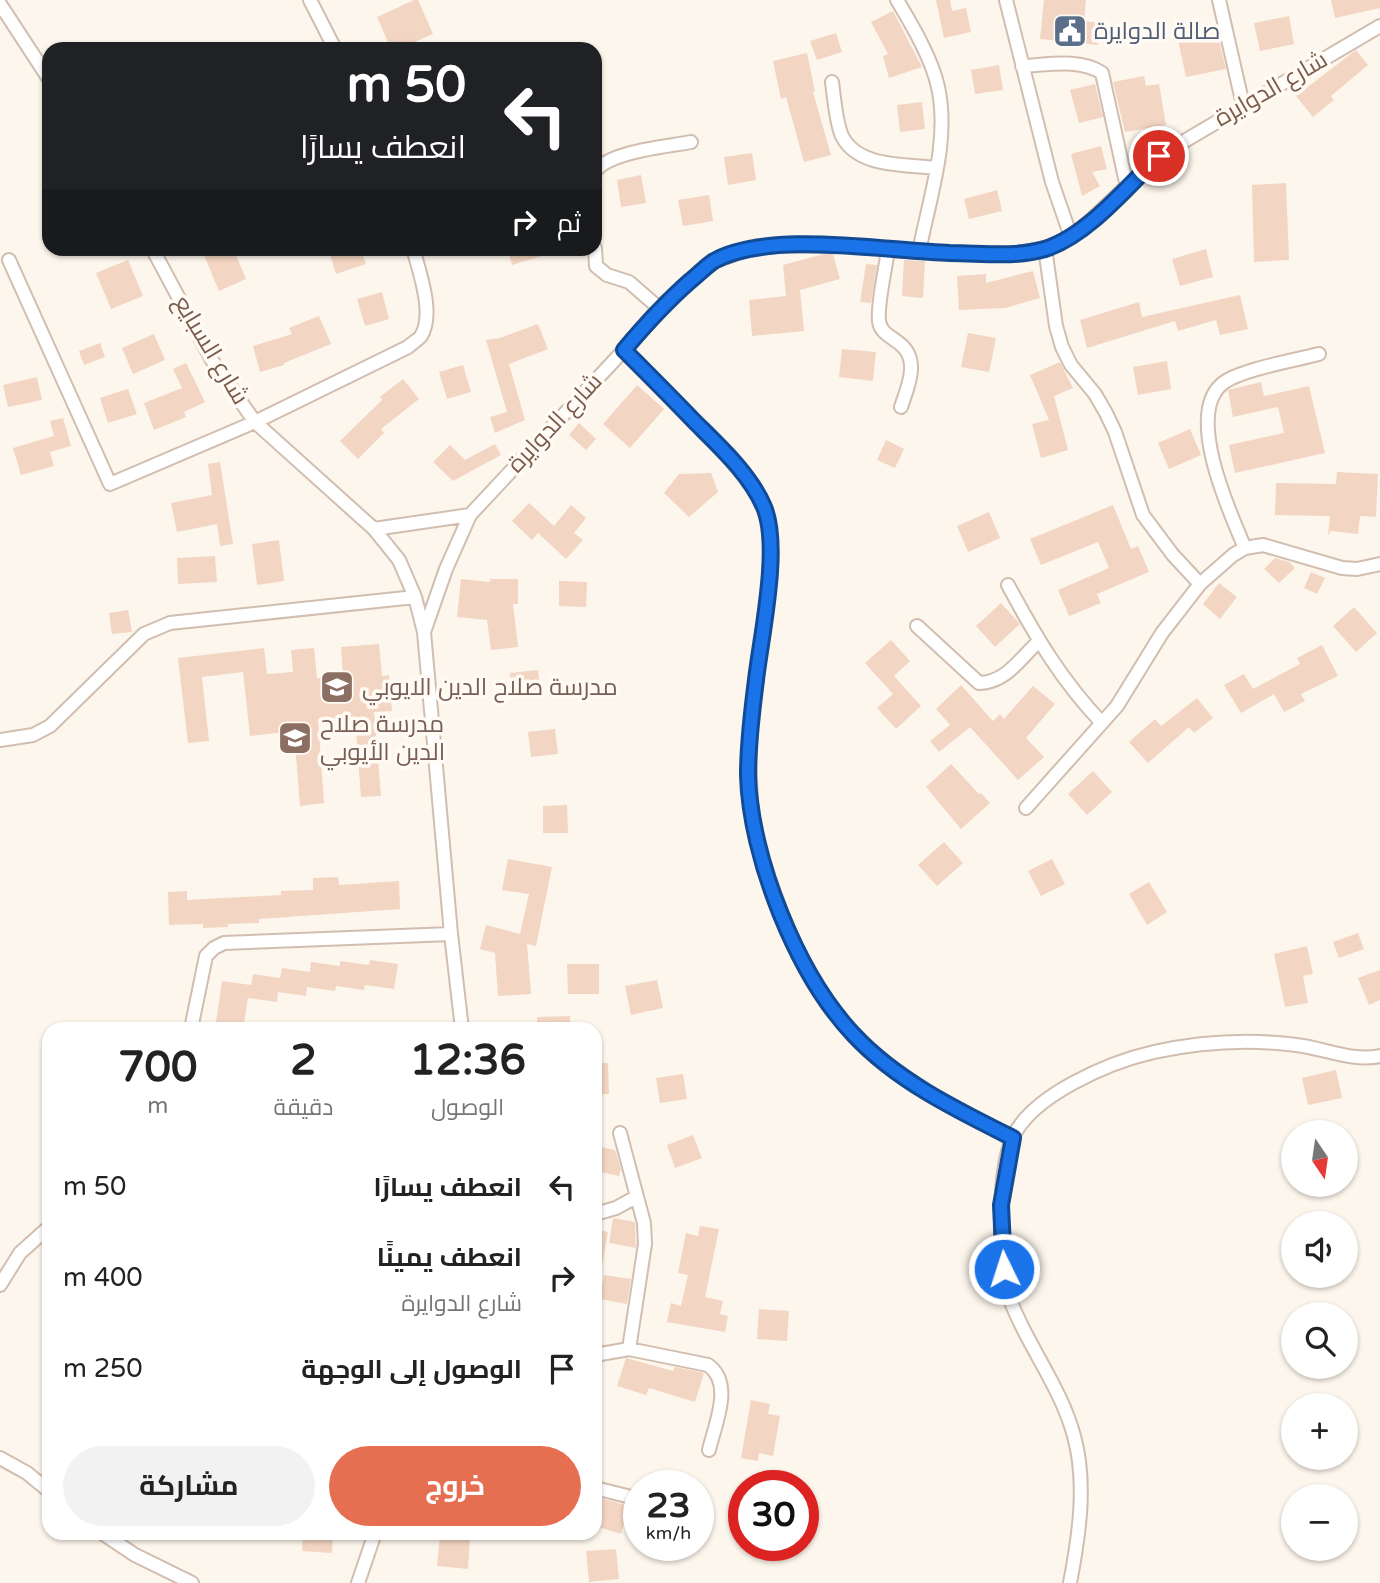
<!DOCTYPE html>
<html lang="ar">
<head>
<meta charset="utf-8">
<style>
  :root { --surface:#fff; --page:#f2f2f2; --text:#222; --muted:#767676; --accent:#e76f51 }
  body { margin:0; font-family:"Varela Round",Cairo,sans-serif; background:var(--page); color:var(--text); direction:rtl; height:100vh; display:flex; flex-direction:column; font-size:26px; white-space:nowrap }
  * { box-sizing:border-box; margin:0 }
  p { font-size:23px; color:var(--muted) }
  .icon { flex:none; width:38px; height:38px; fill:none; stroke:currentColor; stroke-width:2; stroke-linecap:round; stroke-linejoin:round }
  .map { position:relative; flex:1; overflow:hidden; direction:ltr }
  .details { position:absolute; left:42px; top:1022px; width:560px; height:518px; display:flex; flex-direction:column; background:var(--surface); border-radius:21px; box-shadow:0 2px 5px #0004; direction:rtl }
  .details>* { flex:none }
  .guide { position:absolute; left:42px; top:42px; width:560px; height:214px; border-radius:21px; box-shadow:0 2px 5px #0004; direction:rtl; background:#202124; color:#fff; overflow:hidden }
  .needle { width:46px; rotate:167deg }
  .buttons { position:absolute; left:1281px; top:1120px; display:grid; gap:14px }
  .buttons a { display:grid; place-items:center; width:77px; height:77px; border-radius:50%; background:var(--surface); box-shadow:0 2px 5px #0004; font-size:35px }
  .speed { position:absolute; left:623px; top:1470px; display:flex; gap:14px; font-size:35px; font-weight:700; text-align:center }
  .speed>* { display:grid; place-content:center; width:91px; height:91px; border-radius:50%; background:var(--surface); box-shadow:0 2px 5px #0004; line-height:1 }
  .speed small { font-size:18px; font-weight:400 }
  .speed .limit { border:10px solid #d22; background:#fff; color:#111 }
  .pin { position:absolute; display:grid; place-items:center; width:60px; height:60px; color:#fff; margin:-30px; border:4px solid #fff; border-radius:50%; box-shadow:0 2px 7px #0007 }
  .me { position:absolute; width:77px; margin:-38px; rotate:356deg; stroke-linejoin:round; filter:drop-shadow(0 0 5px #0008) }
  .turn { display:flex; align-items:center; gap:24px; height:147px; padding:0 21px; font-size:32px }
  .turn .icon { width:91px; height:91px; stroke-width:2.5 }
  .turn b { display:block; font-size:49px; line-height:60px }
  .then { display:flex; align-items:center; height:66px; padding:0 21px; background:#0003; gap:14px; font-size:26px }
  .eta { display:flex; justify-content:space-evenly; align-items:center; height:119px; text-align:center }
  .eta b { font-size:42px; font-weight:700; line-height:49px }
  .action { display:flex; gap:14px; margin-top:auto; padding:14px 21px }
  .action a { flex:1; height:80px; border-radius:42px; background:var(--accent); color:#fff; font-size:28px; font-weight:700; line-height:80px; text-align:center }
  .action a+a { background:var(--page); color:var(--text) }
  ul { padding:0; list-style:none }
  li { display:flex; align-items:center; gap:21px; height:91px; padding:0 21px }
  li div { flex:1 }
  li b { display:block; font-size:26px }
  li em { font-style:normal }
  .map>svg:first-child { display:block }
  .building { fill:#f3d5c3 }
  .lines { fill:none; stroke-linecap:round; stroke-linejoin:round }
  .minor-casing { stroke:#d1beb0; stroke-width:16 }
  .minor { stroke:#fff; stroke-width:12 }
  .route-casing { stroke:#114b97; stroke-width:18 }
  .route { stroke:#1a73e8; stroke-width:12 }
  .labels { text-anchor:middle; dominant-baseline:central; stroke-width:7; stroke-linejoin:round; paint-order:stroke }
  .service-label { font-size:24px; fill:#4e5e75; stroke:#fffaf3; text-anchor:start }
  .street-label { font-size:24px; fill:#7a5c4d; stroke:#fffaf3 }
  .education-label { font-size:24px; fill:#785e54; stroke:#fffaf3; text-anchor:start }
</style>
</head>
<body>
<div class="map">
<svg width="1380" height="1583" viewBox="0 0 1380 1583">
  <rect width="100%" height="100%" fill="#fdf6ec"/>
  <path class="building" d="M 414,0 L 418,0 L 433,34 L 399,49 L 391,49 L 377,17 Z
    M 936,0 L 950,0 L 952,11 L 966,8 L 971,32 L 944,38 Z
    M 1044,0 L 1086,0 L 1084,21 L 1101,23 L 1098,45 L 1040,39 Z
    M 1331,0 L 1380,0 L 1380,8 L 1335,18 Z
    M 893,11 L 922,67 L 889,78 L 883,56 L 888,54 L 871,22 Z
    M 1289,16 L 1294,44 L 1260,51 L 1254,23 Z
    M 1217,32 L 1226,69 L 1186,77 L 1178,40 Z
    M 836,33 L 842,52 L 817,60 L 810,41 Z
    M 1356,50 L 1368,65 L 1331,96 L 1334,100 L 1313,117 L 1296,96 Z
    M 807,53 L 815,91 L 813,92 L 831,155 L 804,162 L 786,97 L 781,99 L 773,61 Z
    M 999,65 L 1003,90 L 975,94 L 971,70 Z
    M 1144,76 L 1146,86 L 1159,84 L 1166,125 L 1125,132 L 1113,82 Z
    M 1095,84 L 1103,117 L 1079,123 L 1070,90 Z
    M 922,102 L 925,129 L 900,132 L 897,105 Z
    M 1101,146 L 1107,169 L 1092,172 L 1100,186 L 1082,196 L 1071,154 Z
    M 752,153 L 756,180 L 728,185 L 724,157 Z
    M 641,175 L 646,203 L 621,207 L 617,180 Z
    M 1286,183 L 1289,260 L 1254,262 L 1252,185 Z
    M 997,190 L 1002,211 L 969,219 L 964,199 Z
    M 709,195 L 713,221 L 683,226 L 678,200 Z
    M 219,248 L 233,248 L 246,279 L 219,291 L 204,255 Z
    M 328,248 L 360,248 L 366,264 L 336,274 Z
    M 507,248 L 555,248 L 555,252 L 512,265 Z
    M 1206,249 L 1213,277 L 1180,286 L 1172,259 Z
    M 824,254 L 833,254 L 840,279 L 800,290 L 804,331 L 752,336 L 749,300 L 786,296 L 783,265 Z
    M 128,260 L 143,296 L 111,309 L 96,273 Z
    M 904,260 L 925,261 L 923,298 L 902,296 Z
    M 866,264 L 877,265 L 871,303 L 860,302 Z
    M 1033,271 L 1040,298 L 1005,308 L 959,310 L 957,276 L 986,274 L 986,283 Z
    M 382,292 L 389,319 L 365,326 L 357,299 Z
    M 1240,295 L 1248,329 L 1220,335 L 1216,320 L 1178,331 L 1175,321 L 1087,348 L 1080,320 L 1139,302 L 1142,317 Z
    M 319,316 L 331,344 L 284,363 L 284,365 L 260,372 L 253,346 L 292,334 L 289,328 Z
    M 538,324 L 548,349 L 509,364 L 525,420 L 495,433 L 490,417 L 507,412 L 486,340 L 500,338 Z
    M 968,333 L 996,338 L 989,372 L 961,367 Z
    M 154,334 L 165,360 L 133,374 L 122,348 Z
    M 100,343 L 105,357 L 84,365 L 79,351 Z
    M 842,349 L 876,352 L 873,381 L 839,377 Z
    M 1167,361 L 1171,389 L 1138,395 L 1133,367 Z
    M 1060,362 L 1073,388 L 1054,396 L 1068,450 L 1041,458 L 1032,424 L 1049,420 L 1030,375 Z
    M 186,363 L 205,402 L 184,412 L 186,417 L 154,430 L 144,403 L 182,388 L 173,369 Z
    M 463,365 L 471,392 L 447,399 L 439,372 Z
    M 37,377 L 42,400 L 8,407 L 3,385 Z
    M 403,379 L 419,399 L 381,429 L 384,433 L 358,459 L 340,441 L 382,400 L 380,397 Z
    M 1261,382 L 1264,396 L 1309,386 L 1325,453 L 1235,473 L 1229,445 L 1284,433 L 1278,407 L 1233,417 L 1228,390 Z
    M 637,385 L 664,409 L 630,448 L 603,424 Z
    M 128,389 L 137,414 L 108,423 L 100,398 Z
    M 63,418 L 71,446 L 50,452 L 54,466 L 21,475 L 13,448 L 54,436 L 50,421 Z
    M 579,423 L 596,439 L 586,450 L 569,435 Z
    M 1190,429 L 1201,455 L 1169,469 L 1158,443 Z
    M 886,440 L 904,449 L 895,468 L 877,460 Z
    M 495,444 L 501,455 L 453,481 L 433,462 L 450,445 L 465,460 Z
    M 220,462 L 233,544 L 220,546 L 217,524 L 177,532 L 171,503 L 212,495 L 208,464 Z
    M 1337,472 L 1378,474 L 1376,517 L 1360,516 L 1358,534 L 1331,531 L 1328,535 L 1330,516 L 1275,515 L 1276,483 L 1336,484 Z
    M 711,473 L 718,492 L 689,517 L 664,493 L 679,474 Z
    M 529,503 L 554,526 L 571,505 L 586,518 L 574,533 L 583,540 L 566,559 L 538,533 L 532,540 L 512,521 Z
    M 1113,505 L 1131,549 L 1138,546 L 1149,572 L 1097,594 L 1101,603 L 1069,616 L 1058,590 L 1109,568 L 1098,542 L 1041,565 L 1030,539 Z
    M 989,512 L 1000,538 L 968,552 L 957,526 Z
    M 279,540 L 284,581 L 257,585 L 252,544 Z
    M 215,556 L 217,582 L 178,584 L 177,558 Z
    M 1275,558 L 1289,562 L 1295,568 L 1279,583 L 1264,569 Z
    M 1311,572 L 1325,578 L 1317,594 L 1304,588 Z
    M 461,579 L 490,582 L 490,579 L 518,579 L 518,604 L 513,604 L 518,647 L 491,650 L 487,620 L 457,617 Z
    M 559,581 L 587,582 L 586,607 L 559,606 Z
    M 1219,583 L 1237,597 L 1220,619 L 1203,604 Z
    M 1001,603 L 1020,624 L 995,647 L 976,626 Z
    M 1354,607 L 1377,633 L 1356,652 L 1333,626 Z
    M 128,610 L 132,632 L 112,634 L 109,613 Z
    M 891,640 L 910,661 L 894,676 L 921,706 L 896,729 L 877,708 L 893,694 L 865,663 Z
    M 379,644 L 382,676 L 389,675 L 392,711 L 374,712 L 381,796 L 361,797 L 355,717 L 318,719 L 324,803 L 300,806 L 294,731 L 250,736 L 243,672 L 202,677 L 209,741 L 188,743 L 178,658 L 264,648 L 267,674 L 293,672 L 291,650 L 314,648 L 317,678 L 343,676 L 341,647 Z
    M 1322,645 L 1338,676 L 1301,694 L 1305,701 L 1284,712 L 1274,694 L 1241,713 L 1224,685 L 1244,674 L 1253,689 L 1300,664 L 1297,658 Z
    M 538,670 L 541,695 L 513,698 L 510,673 Z
    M 961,685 L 993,721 L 1000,714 L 1004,719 L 1033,686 L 1055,704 L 1026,738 L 1044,757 L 1018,780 L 970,727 L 939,752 L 930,741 L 950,725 L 936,709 Z
    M 1197,698 L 1213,718 L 1194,733 L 1189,727 L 1148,763 L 1129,742 L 1155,719 L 1161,726 Z
    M 555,729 L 558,754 L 531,757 L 528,732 Z
    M 951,764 L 979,794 L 981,793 L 990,803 L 961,829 L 926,787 Z
    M 1093,771 L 1112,792 L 1087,815 L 1068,794 Z
    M 567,805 L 568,833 L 543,833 L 543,806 Z
    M 944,842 L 963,863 L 937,886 L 918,865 Z
    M 508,859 L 552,867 L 536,946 L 527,944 L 531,994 L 498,996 L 495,953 L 480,949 L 486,925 L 520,934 L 529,894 L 502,890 Z
    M 1052,859 L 1065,884 L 1041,896 L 1028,871 Z
    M 338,877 L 339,885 L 399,881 L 400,909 L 259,919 L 259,923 L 228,924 L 228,927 L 203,928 L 203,924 L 169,925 L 168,892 L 187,891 L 187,900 L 281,895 L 281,891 L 313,890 L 313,878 Z
    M 1149,882 L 1167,912 L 1147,925 L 1129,894 Z
    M 1358,933 L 1364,949 L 1339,958 L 1333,942 Z
    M 1307,946 L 1313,974 L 1303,976 L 1308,1003 L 1285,1007 L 1274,954 Z
    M 370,960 L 398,964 L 394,989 L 365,985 L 364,990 L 336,986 L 335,991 L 307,987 L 306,996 L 278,992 L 277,1002 L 248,998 L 243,1029 L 215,1029 L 222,981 L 251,985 L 253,974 L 280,978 L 282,968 L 310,972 L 311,962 L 340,966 L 340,961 L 369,965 Z
    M 567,964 L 599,964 L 599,994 L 568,994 Z
    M 1380,970 L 1380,1000 L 1369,1005 L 1358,978 Z
    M 657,980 L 663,1008 L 631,1015 L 625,986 Z
    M 570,1016 L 570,1029 L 537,1029 L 537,1017 Z
    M 595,1063 L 608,1063 L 609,1094 L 595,1094 Z
    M 1336,1070 L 1342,1098 L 1308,1105 L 1302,1078 Z
    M 683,1074 L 687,1099 L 660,1103 L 656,1078 Z
    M 693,1135 L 702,1158 L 675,1168 L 667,1145 Z
    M 596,1146 L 615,1150 L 621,1169 L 619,1176 L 595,1171 Z
    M 613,1218 L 635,1222 L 636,1248 L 609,1243 Z
    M 700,1226 L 719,1229 L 705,1297 L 723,1301 L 720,1314 L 728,1316 L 725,1332 L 667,1322 L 671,1303 L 681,1306 L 688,1275 L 678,1273 L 686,1233 L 698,1236 Z
    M 595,1229 L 608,1232 L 602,1267 L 595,1267 Z
    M 604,1275 L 631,1279 L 627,1304 L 600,1299 Z
    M 759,1309 L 789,1311 L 787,1341 L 757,1339 Z
    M 626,1358 L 673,1371 L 675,1367 L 704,1373 L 695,1402 L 649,1388 L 646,1395 L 617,1386 Z
    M 751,1400 L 770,1404 L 768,1414 L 780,1416 L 773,1456 L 759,1453 L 758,1461 L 741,1458 Z
    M 600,1498 L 629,1506 L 621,1534 L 595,1526 L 595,1515 Z
    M 303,1533 L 333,1533 L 332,1553 L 302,1551 Z
    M 440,1536 L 470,1538 L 468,1569 L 437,1566 Z
    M 616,1549 L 619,1579 L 589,1582 L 586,1551 Z"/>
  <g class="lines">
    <g class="minor-casing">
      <path id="minor" d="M 310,0 L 335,49
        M 897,0 C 912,25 932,59 938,87 C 950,141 929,199 919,252
        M 1006,0 L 1052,182 L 1071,237
        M 1219,0 L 1243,105
        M 0,4 L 49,79
        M 1022,66 C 1047,65 1080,58 1102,73 L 1127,187
        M 832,82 C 834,97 836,123 842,136 C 858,168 905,164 936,168
        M 595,171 C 612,151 665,147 691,142
        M 152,248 L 213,362 L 255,422 L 374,529 L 399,560 L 415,597 L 424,632 L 451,934 L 462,1029
        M 595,248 L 596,266 L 607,275 L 629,282 L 659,308
        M 1045,248 L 1056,326 L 1062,347 L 1071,365 L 1095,394 L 1106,413 L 1115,432 L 1143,515 L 1173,555 L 1200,584
        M 888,249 C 886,268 877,303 879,321 C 881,341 912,338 911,369 C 911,381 905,395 901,407
        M 9,260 L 110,484 L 255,422 L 408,347 C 412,343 418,340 421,336 C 435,314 419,271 413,248
        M 624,350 C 648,375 673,400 698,425 C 721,449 751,476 764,507 C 780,545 761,642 755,685 C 749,734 747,784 755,833 C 757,846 763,860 767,873 C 787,931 811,990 854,1035 C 897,1081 957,1111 1013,1138
        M 374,529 L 470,515
        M 1245,548 C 1230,513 1185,415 1222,384 C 1238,370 1296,360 1319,354
        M 1008,585 C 1036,637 1061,680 1102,723
        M 917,626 L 979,683 C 1005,683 1020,659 1038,642
        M 424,632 L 446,569 L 470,515 L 624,350 L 659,308 L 713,262 L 757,246 L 835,245 L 919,252 L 1013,254 L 1045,248 L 1071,237 L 1092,219 L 1159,156 L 1380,26
        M 0,740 L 33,735 L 50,726 L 144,634 L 170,623 L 415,597
        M 1026,808 L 1117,706 L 1162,633 L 1200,584 L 1233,555 L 1245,548 L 1263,545 L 1342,568 L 1357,569 L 1380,564
        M 191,1029 L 206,956 L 214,948 L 224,943 L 451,934
        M 620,1133 L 644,1223 L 645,1244 L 629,1349
        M 595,1214 L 616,1208 L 636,1197
        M 0,1285 L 20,1253 L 49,1227
        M 595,1355 L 629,1349 L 708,1365 C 734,1383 715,1424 709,1450
        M 0,1458 L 27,1473 L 49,1491
        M 595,1488 L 639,1499
        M 102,1533 L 135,1555 L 192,1583
        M 358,1583 L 375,1533
        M 1070,1583 C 1079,1536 1087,1483 1074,1436 C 1060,1384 1024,1342 1007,1291 C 1000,1270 1001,1245 1001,1223 C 1001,1197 1002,1163 1012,1139 C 1031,1095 1110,1062 1154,1052 C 1200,1042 1250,1039 1296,1045 C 1324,1048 1352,1062 1380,1056"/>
    </g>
    <use href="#minor" class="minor"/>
  </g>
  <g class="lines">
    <g class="route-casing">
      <path id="route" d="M 1004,1269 L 1001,1205 L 1013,1138 C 957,1110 897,1081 854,1035 C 797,975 750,857 748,775 C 748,744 752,711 756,680 C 761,636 781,547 764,507 C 750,474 719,446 694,421 C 671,397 647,373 624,350 C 645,325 665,303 690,281 C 698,275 706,266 714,261 C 770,230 885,251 950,253 C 981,253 1014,258 1045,249 C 1087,236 1128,186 1159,156"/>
    </g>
    <use href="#route" class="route"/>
  </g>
  <defs>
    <g id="civic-square" transform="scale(1.75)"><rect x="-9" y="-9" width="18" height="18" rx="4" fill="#5c6f8a" stroke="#fffaf3"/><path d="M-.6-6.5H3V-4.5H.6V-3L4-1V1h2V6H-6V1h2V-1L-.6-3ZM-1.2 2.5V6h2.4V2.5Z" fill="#fff"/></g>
    <g id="school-square" transform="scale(1.75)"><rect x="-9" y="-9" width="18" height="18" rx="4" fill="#8d6e63" stroke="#fffaf3"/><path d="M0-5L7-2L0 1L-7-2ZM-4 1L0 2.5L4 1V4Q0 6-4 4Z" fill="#fff"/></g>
  </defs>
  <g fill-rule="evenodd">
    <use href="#civic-square" x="1070" y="31"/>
    <use href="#school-square" x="337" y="687"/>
    <use href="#school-square" x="295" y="738"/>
  </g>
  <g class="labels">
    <g class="service-label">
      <text x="1094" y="31">صالة الدوايرة</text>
    </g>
    <g class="street-label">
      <text transform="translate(1271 89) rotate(-30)">شارع الدوايرة</text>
      <text transform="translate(211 350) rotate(59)">شارع السبايع</text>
      <text transform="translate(555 423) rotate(-47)">شارع الدوايرة</text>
    </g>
    <g class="education-label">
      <text x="362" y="687">مدرسة صلاح الدين الايوبي</text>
      <text x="320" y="724">مدرسة صلاح<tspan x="320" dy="28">الدين الأيوبي</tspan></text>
    </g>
  </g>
</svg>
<div class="buttons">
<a><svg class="needle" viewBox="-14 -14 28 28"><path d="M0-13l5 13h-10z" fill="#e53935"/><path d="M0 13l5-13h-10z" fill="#767676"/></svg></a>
<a><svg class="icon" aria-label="sound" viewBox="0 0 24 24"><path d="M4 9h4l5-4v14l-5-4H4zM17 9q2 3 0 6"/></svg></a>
<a><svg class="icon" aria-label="search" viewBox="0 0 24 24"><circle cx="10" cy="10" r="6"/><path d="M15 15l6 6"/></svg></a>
<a>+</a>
<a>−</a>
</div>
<div class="speed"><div>23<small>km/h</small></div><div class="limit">30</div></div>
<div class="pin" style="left:1159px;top:156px;background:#d93025"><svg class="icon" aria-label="arrive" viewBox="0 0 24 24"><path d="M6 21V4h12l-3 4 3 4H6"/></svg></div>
<svg class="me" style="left:1004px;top:1269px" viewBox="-20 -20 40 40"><circle r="17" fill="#1a73e8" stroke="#fff" stroke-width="3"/><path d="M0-11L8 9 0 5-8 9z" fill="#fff"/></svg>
<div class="guide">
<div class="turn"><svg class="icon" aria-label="left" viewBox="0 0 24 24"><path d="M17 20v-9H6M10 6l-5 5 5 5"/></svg><div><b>50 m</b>انعطف يسارًا</div></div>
<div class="then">ثم<svg class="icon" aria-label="right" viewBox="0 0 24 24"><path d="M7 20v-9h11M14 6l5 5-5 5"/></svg></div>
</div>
<section class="details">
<div class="eta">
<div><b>12:36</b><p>الوصول</p></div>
<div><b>2</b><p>دقيقة</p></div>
<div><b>700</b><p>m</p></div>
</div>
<ul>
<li><svg class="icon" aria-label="left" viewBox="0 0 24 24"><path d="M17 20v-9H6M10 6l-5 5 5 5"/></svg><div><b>انعطف يسارًا</b></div><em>50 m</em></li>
<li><svg class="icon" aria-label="right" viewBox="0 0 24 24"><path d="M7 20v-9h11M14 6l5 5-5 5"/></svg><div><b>انعطف يمينًا</b><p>شارع الدوايرة</p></div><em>400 m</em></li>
<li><svg class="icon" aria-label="arrive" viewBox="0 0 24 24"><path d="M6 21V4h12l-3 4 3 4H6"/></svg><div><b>الوصول إلى الوجهة</b></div><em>250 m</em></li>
</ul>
<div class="action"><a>خروج</a><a>مشاركة</a></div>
</section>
</div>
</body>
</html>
